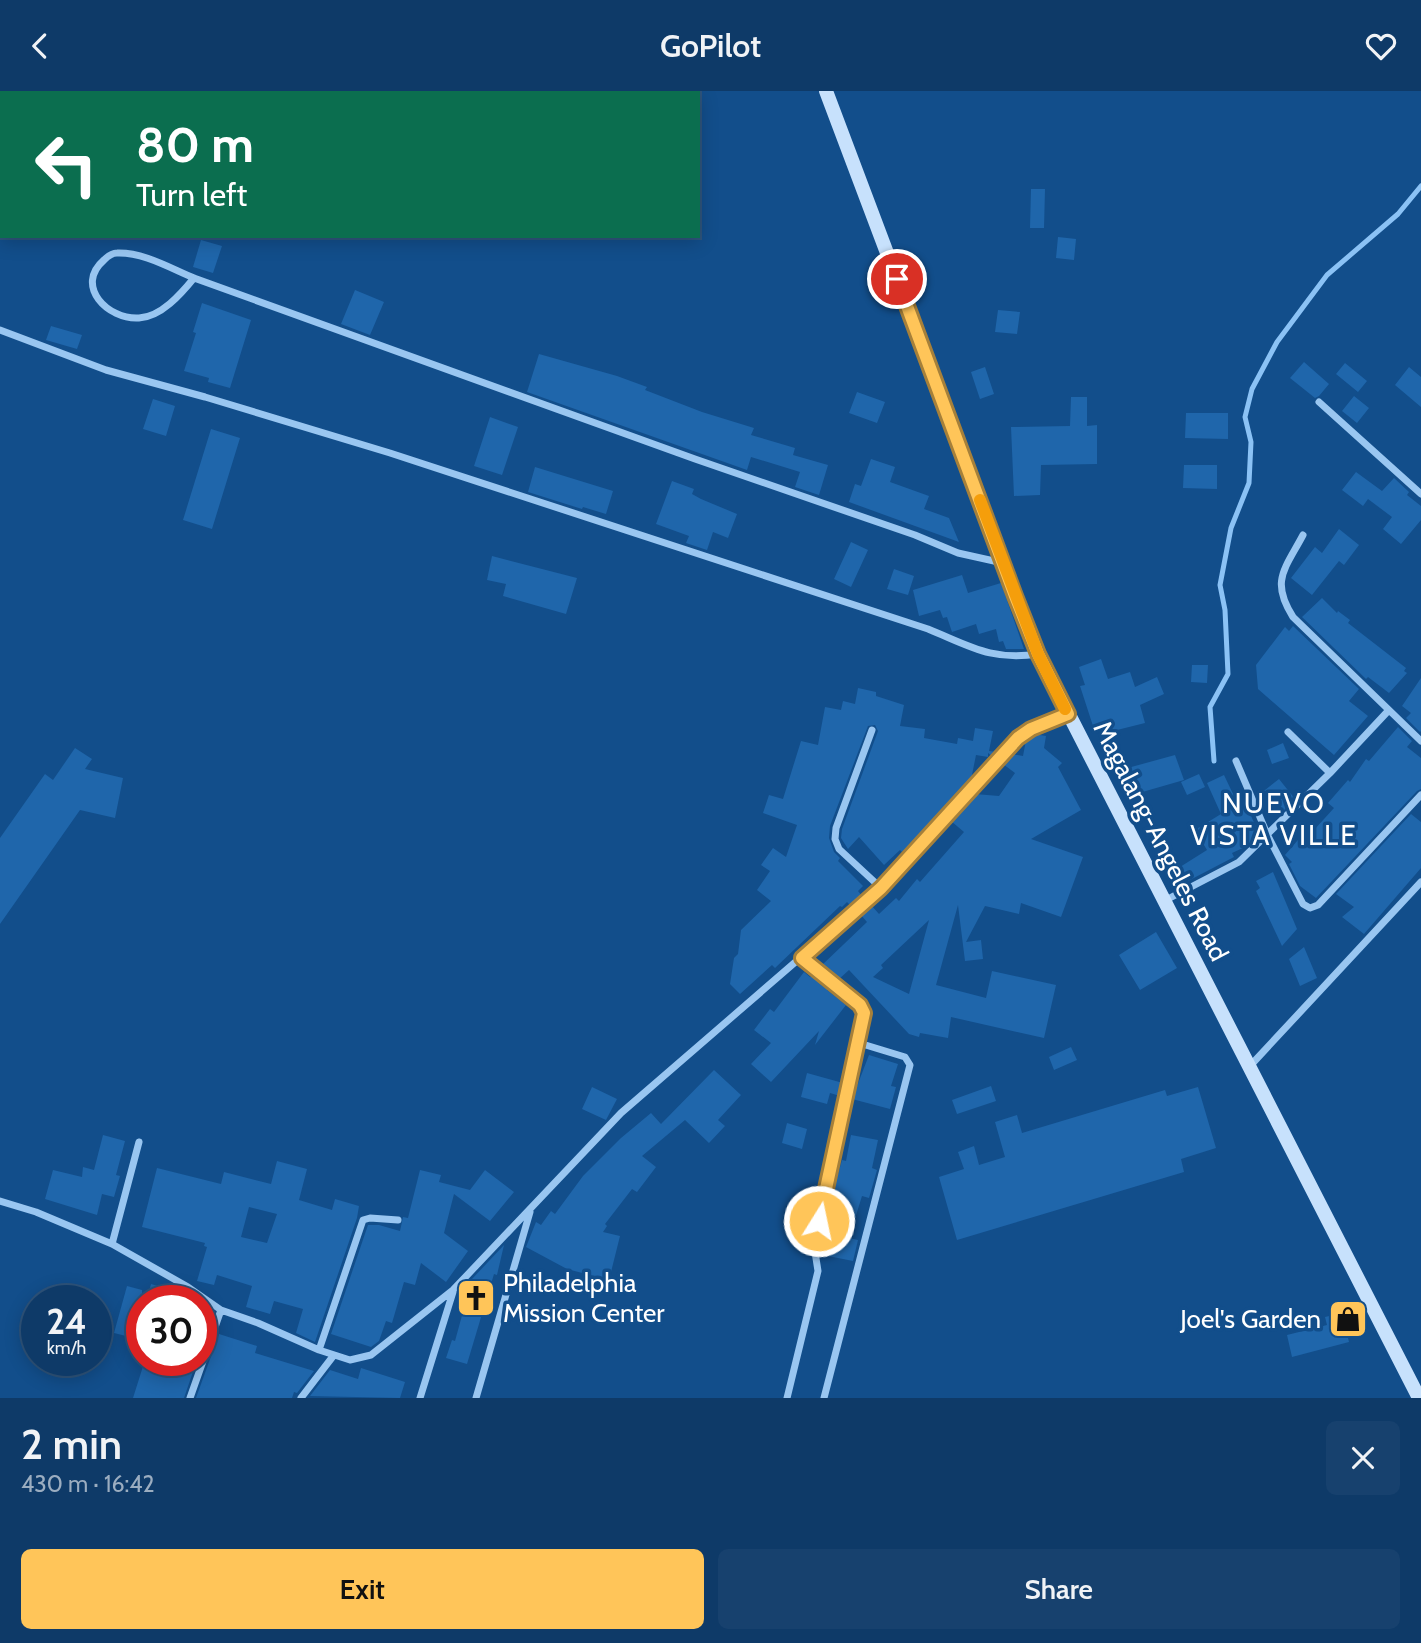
<!DOCTYPE html>
<html lang="en">
<head>
<meta charset="utf-8">
<style>
  :root { --surface:#0e3a68; --page:#17416e; --text:#f1f3f6; --muted:#9badc0; --line:#2e547c; --accent:#ffc559 }
  body { margin:0; font-family:Cabin,sans-serif; background:var(--page); color:var(--text); height:100vh; display:flex; flex-direction:column; font-size:26px; white-space:nowrap }
  * { box-sizing:border-box; margin:0 }
  p { font-size:23px; color:var(--muted) }
  .icon { flex:none; width:38px; height:38px; fill:none; stroke:currentColor; stroke-width:2; stroke-linecap:round; stroke-linejoin:round }
  .map { position:relative; height:1307px; overflow:hidden }
  .details { display:flex; flex-direction:column; background:var(--surface); flex:1 }
  .details>* { flex:none }
  .top-card { position:absolute; left:0px; top:0px; width:700px; height:147px; box-shadow:0 4px 18px #0003,0 0 0 2px var(--line); background:#0b6e4f; color:#fff; overflow:hidden }
  .speed { position:absolute; left:21px; top:1194px; display:flex; gap:14px; font-size:35px; font-weight:700; text-align:center }
  .speed>* { display:grid; place-content:center; width:91px; height:91px; border-radius:50%; background:var(--surface); box-shadow:0 4px 18px #0003,0 0 0 2px var(--line); line-height:1 }
  .speed small { font-size:18px; font-weight:400 }
  .speed .limit { border:10px solid #d22; background:#fff; color:#111 }
  .pin { position:absolute; display:grid; place-items:center; width:60px; height:60px; color:#fff; margin:-30px; border:4px solid #fff; border-radius:50%; box-shadow:0 2px 7px #0007 }
  .me { position:absolute; width:77px; margin:-38px; rotate:10deg; stroke-linejoin:round; filter:drop-shadow(0 0 5px #0008) }
  .turn { display:flex; align-items:center; gap:24px; height:147px; padding:0 21px; font-size:32px }
  .turn .icon { width:91px; height:91px; stroke-width:2.5 }
  .turn b { display:block; font-size:49px; line-height:60px }
  .round { display:grid; place-items:center; flex:none; width:74px; height:74px; border-radius:10px; background:var(--page) }
  .overview { display:flex; align-items:center; justify-content:space-between; height:119px; padding:0 21px }
  h1 { font-size:42px; font-weight:600; line-height:52px }
  .cta { display:flex; gap:14px; margin-top:auto; padding:14px 21px }
  .cta a { flex:1; height:80px; border-radius:10px; background:var(--accent); color:#111; font-size:28px; font-weight:600; line-height:80px; text-align:center }
  .cta a+a { background:var(--page); color:var(--text) }
  header { display:flex; justify-content:space-between; align-items:center; height:91px; padding:0 21px; background:var(--surface); font-size:32px; font-weight:600 }
  .map>svg:first-child { display:block }
  .lines { fill:none; stroke-linecap:round; stroke-linejoin:round }
  .stream { stroke:#8bc2f5; stroke-width:5 }
  .building { fill:#1f66ab; fill-rule:evenodd }
  .street { stroke:#99c6f1; stroke-width:7 }
  .secondary { stroke:#c7e1fc; stroke-width:14 }
  .route-casing { stroke:#a6803a; stroke-width:18 }
  .route { stroke:#ffc559; stroke-width:12 }
  .slow { stroke:#f59e0b; stroke-width:12 }
  .labels { text-anchor:middle; dominant-baseline:central; stroke-width:7; stroke-linejoin:round; paint-order:stroke }
  .street-label { font-size:26px; fill:#fff; stroke:#124e8b }
  .poi-label { font-size:26px; fill:#fff; stroke:#124e8b; text-anchor:start }
  .neighbourhood-label { font-size:28px; letter-spacing:2px; fill:#fff; stroke:#124e8b }
</style>
</head>
<body>
<header><svg class="icon" aria-label="back" viewBox="0 0 24 24"><path d="M15 5l-7 7 7 7"/></svg>GoPilot<svg class="icon" aria-label="heart" viewBox="0 0 24 24"><path d="M12 20l-8-8c-3-5 5-10 8-4 3-6 11-1 8 4z"/></svg></header>
<div class="map">
<svg width="1421" height="1307" viewBox="0 0 1421 1307">
  <rect width="100%" height="100%" fill="#124e8b"/>
  <g class="lines">
    <path class="stream" d="M 1214,670 L 1210,616 L 1228,583 L 1225,519 L 1220,494 L 1231,437 L 1249,392 L 1251,351 L 1245,326 L 1252,298 L 1277,251 L 1327,184 L 1398,123 L 1421,95"/>
  </g>
  <path class="building" d="M 1031,98 L 1045,98 L 1044,137 L 1030,137 Z
    M 1058,146 L 1076,148 L 1074,169 L 1056,167 Z
    M 201,149 L 222,155 L 213,182 L 193,176 Z
    M 355,199 L 384,211 L 370,244 L 341,233 Z
    M 202,212 L 251,229 L 230,297 L 208,291 L 209,287 L 184,280 L 196,242 L 193,241 Z
    M 998,219 L 1020,221 L 1017,243 L 995,241 Z
    M 51,235 L 82,244 L 77,258 L 46,249 Z
    M 539,263 L 617,285 L 647,296 L 645,299 L 702,321 L 754,337 L 751,344 L 795,357 L 793,364 L 828,374 L 819,404 L 795,396 L 800,381 L 751,366 L 747,379 L 527,301 Z
    M 1304,271 L 1329,293 L 1319,305 L 1315,307 L 1290,287 Z
    M 1345,272 L 1367,290 L 1358,301 L 1336,283 Z
    M 985,276 L 994,303 L 980,308 L 971,281 Z
    M 1409,276 L 1421,286 L 1421,316 L 1395,294 Z
    M 857,301 L 885,311 L 877,332 L 849,322 Z
    M 1354,305 L 1369,317 L 1357,332 L 1342,320 Z
    M 1071,306 L 1087,306 L 1087,335 L 1097,334 L 1097,373 L 1041,374 L 1040,404 L 1014,405 L 1011,336 L 1070,335 Z
    M 153,308 L 175,315 L 166,345 L 143,338 Z
    M 1186,322 L 1228,322 L 1228,348 L 1185,347 Z
    M 490,326 L 518,336 L 502,384 L 474,375 Z
    M 211,338 L 240,347 L 212,438 L 183,429 Z
    M 871,368 L 895,376 L 890,391 L 929,405 L 924,418 L 949,427 L 959,451 L 849,411 L 855,393 L 861,395 Z
    M 1184,374 L 1217,374 L 1217,398 L 1183,397 Z
    M 535,376 L 613,400 L 606,423 L 583,416 L 582,418 L 528,401 Z
    M 1356,381 L 1382,400 L 1394,387 L 1409,401 L 1407,404 L 1421,415 L 1421,429 L 1401,453 L 1383,438 L 1392,426 L 1368,408 L 1363,415 L 1342,399 Z
    M 672,390 L 694,398 L 692,403 L 701,408 L 737,423 L 728,447 L 713,441 L 707,459 L 686,452 L 689,445 L 656,433 Z
    M 1339,438 L 1359,454 L 1344,474 L 1339,470 L 1312,504 L 1291,487 L 1315,456 L 1322,462 Z
    M 851,451 L 868,459 L 851,496 L 834,488 Z
    M 492,465 L 577,487 L 566,523 L 503,505 L 506,493 L 487,489 Z
    M 894,478 L 914,485 L 908,504 L 887,498 Z
    M 962,484 L 968,502 L 1001,492 L 1024,558 L 1006,558 L 1003,550 L 999,551 L 996,538 L 979,543 L 976,533 L 952,541 L 947,526 L 943,527 L 940,519 L 919,525 L 913,499 Z
    M 1322,507 L 1337,522 L 1338,520 L 1350,529 L 1348,532 L 1406,577 L 1404,580 L 1407,582 L 1389,602 L 1368,586 L 1366,588 L 1302,526 Z
    M 1293,535 L 1359,598 L 1349,610 L 1368,625 L 1334,664 L 1258,598 L 1256,574 L 1285,536 L 1289,540 Z
    M 1101,568 L 1108,588 L 1130,581 L 1135,596 L 1157,586 L 1164,603 L 1140,614 L 1145,632 L 1117,639 L 1118,643 L 1104,647 L 1099,633 L 1093,635 L 1080,595 L 1085,594 L 1079,576 Z
    M 1192,574 L 1208,574 L 1207,592 L 1191,591 Z
    M 1421,587 L 1421,640 L 1420,641 L 1406,627 L 1411,622 L 1402,615 Z
    M 858,597 L 876,601 L 876,605 L 904,614 L 900,635 L 925,638 L 924,647 L 957,653 L 958,647 L 973,650 L 975,637 L 993,640 L 989,660 L 997,661 L 993,666 L 988,662 L 988,666 L 976,664 L 971,689 L 902,761 L 900,759 L 884,774 L 859,746 L 848,758 L 841,747 L 842,738 L 878,640 L 875,634 L 868,635 L 830,735 L 829,747 L 834,761 L 840,767 L 838,770 L 863,795 L 858,800 L 862,805 L 851,815 L 847,811 L 842,816 L 840,815 L 775,877 L 772,874 L 740,903 L 730,893 L 734,867 L 738,863 L 741,839 L 771,810 L 757,799 L 770,780 L 761,774 L 773,757 L 786,766 L 797,734 L 763,722 L 769,704 L 783,708 L 801,650 L 818,654 L 825,616 L 841,619 L 843,610 L 855,613 Z
    M 1398,636 L 1412,650 L 1407,656 L 1421,667 L 1421,698 L 1417,700 L 1316,807 L 1300,795 L 1289,773 L 1292,771 L 1285,764 L 1310,735 L 1314,739 L 1334,717 L 1328,712 L 1348,689 L 1350,691 L 1366,668 L 1369,670 Z
    M 1034,643 L 1046,645 L 1044,657 L 1062,672 L 1058,676 L 1081,719 L 1031,748 L 1083,766 L 1061,826 L 1021,812 L 1019,823 L 985,815 L 966,851 L 981,849 L 983,868 L 965,870 L 958,814 L 936,894 L 986,907 L 992,880 L 1056,894 L 1044,947 L 951,926 L 948,947 L 920,942 L 919,946 L 909,943 L 849,879 L 838,889 L 821,875 L 867,831 L 860,823 L 871,814 L 879,823 L 896,807 L 899,810 L 917,788 L 920,791 L 964,741 L 951,730 L 975,703 L 999,705 L 1015,682 L 1003,673 L 1011,663 L 1023,665 L 1026,649 ZM 929,829 L 909,903 L 873,886 L 883,877 L 881,874 Z
    M 1283,652 L 1289,667 L 1272,673 L 1267,659 Z
    M 75,657 L 92,668 L 85,678 L 123,687 L 115,727 L 80,719 L 0,833 L 0,747 L 45,683 L 53,689 Z
    M 1175,664 L 1184,689 L 1132,704 L 1124,678 Z
    M 1199,683 L 1205,696 L 1187,704 L 1181,691 Z
    M 1224,684 L 1234,705 L 1241,702 L 1259,743 L 1245,756 L 1232,762 L 1234,766 L 1188,790 L 1180,776 L 1207,759 L 1195,739 L 1221,723 L 1207,692 Z
    M 1279,688 L 1295,708 L 1278,725 L 1260,703 Z
    M 1411,723 L 1421,731 L 1421,777 L 1364,843 L 1342,826 L 1354,816 L 1336,803 Z
    M 1273,781 L 1297,838 L 1282,855 L 1256,800 L 1260,797 L 1256,790 Z
    M 1156,841 L 1177,877 L 1140,899 L 1119,864 Z
    M 1304,856 L 1317,887 L 1300,895 L 1289,868 Z
    M 804,881 L 810,886 L 813,884 L 829,897 L 827,899 L 846,914 L 815,954 L 819,940 L 771,991 L 751,973 L 771,952 L 754,939 L 770,918 L 774,921 Z
    M 1071,956 L 1077,969 L 1054,979 L 1049,966 Z
    M 869,964 L 898,973 L 891,995 L 896,996 L 890,1018 L 852,1008 Z
    M 714,979 L 741,1004 L 718,1029 L 725,1035 L 709,1052 L 685,1029 L 642,1065 L 656,1076 L 637,1101 L 632,1098 L 605,1133 L 607,1135 L 603,1141 L 620,1145 L 609,1189 L 567,1178 L 526,1156 L 536,1131 L 541,1134 L 551,1120 L 555,1123 L 583,1085 L 621,1047 L 651,1022 L 661,1033 Z
    M 807,982 L 843,992 L 840,1005 L 830,1002 L 827,1013 L 801,1006 Z
    M 991,995 L 996,1010 L 957,1023 L 952,1009 Z
    M 592,996 L 617,1008 L 606,1029 L 582,1018 Z
    M 1198,996 L 1216,1057 L 1181,1068 L 1184,1081 L 957,1149 L 939,1086 L 964,1078 L 958,1061 L 974,1055 L 979,1074 L 1005,1066 L 995,1031 L 1017,1024 L 1022,1042 L 1165,999 L 1167,1005 Z
    M 787,1032 L 807,1038 L 802,1058 L 782,1052 Z
    M 103,1044 L 125,1050 L 116,1084 L 120,1085 L 114,1106 L 102,1103 L 97,1124 L 45,1108 L 53,1079 L 82,1086 L 83,1076 L 94,1079 Z
    M 851,1044 L 878,1049 L 872,1077 L 877,1079 L 869,1107 L 862,1105 L 849,1147 L 858,1149 L 853,1170 L 823,1164 L 831,1125 L 828,1124 L 836,1098 L 834,1098 L 842,1069 L 846,1070 Z
    M 277,1070 L 307,1078 L 299,1109 L 332,1119 L 335,1108 L 359,1115 L 357,1127 L 315,1251 L 296,1242 L 303,1218 L 274,1210 L 270,1223 L 246,1216 L 252,1195 L 217,1184 L 214,1194 L 197,1190 L 207,1156 L 204,1155 L 205,1152 L 142,1136 L 157,1077 L 221,1093 L 224,1081 L 271,1093 ZM 249,1116 L 277,1123 L 267,1152 L 241,1146 Z
    M 420,1079 L 441,1084 L 439,1091 L 470,1099 L 485,1079 L 514,1101 L 490,1130 L 454,1103 L 444,1142 L 468,1160 L 446,1191 L 421,1172 L 415,1194 L 404,1191 L 392,1232 L 386,1230 L 379,1250 L 371,1256 L 331,1243 L 368,1134 L 379,1134 L 400,1140 L 403,1126 L 408,1127 Z
    M 504,1154 L 497,1184 L 494,1183 L 467,1273 L 446,1267 L 452,1249 L 455,1250 L 472,1188 Z
    M 151,1193 L 188,1204 L 192,1207 L 192,1209 L 147,1209 Z
    M 127,1195 L 142,1199 L 142,1249 L 114,1242 Z
    M 1342,1222 L 1349,1251 L 1292,1266 L 1287,1244 L 1327,1234 L 1325,1226 Z
    M 219,1243 L 257,1255 L 255,1262 L 314,1280 L 297,1302 L 294,1301 L 292,1307 L 196,1307 Z
    M 145,1269 L 197,1269 L 184,1307 L 133,1307 Z
    M 361,1277 L 405,1291 L 400,1307 L 310,1305 L 330,1279 L 358,1288 Z"/>
  <g class="lines">
    <path class="street" d="M 194,187 C 181,203 161,226 139,227 C 108,229 74,195 104,169 C 108,165 112,162 117,162 C 143,161 170,177 194,187 L 695,368 L 915,444 L 958,462 L 1003,472
      M 0,239 L 106,279 L 205,306 L 390,362 L 928,538 C 970,555 991,570 1038,563
      M 1319,311 L 1421,403
      M 1303,444 C 1285,478 1270,490 1293,526 L 1421,650
      M 872,639 L 836,737 L 835,748 L 839,758 L 881,797
      M 1288,641 L 1330,682
      M 1236,670 L 1268,745 L 1303,813 L 1310,817 L 1318,814 L 1421,704
      M 1164,810 L 1239,771 L 1330,682 L 1389,619
      M 802,867 L 863,917 L 864,927 L 859,952 L 905,966 L 910,974 L 824,1307
      M 1250,975 L 1421,791
      M 0,1110 L 36,1121 L 112,1153 L 188,1196 L 221,1219 L 258,1232 L 319,1259 L 350,1269 L 371,1264 L 453,1199 L 621,1022 L 881,797 L 1018,647 L 1031,638 L 1068,623
      M 112,1153 L 139,1051
      M 319,1259 L 363,1129 L 370,1127 L 398,1129
      M 190,1307 L 221,1219
      M 301,1307 L 334,1264
      M 420,1307 L 453,1201
      M 476,1307 L 530,1121
      M 787,1307 L 818,1180 L 815,1161 L 823,1107 L 859,952"/>
    <path class="secondary" d="M 826,0 L 1038,563 L 1419,1307"/>
  </g>
  <g class="lines">
    <g class="route-casing">
      <path id="route" d="M 819,1130 L 864,922 L 860,914 L 802,867 L 881,797 L 1018,647 L 1031,638 L 1068,623 L 1038,563 L 1015,505 L 897,188"/>
    </g>
    <use href="#route" class="route"/>
    <path class="slow" d="M 980,409 L 1038,563 L 1065,618"/>
  </g>
  <defs>
    <g id="church-square" transform="scale(2.0125)"><rect x="-9" y="-9" width="18" height="18" rx="4" fill="#ffc559" stroke="#124e8b"/><path d="M-1.2-6h2.4v3.5h3.3v2.4h-3.3V6h-2.4V-.1h-3.3v-2.4h3.3Z" fill="#111"/></g>
    <g id="shop-square" transform="scale(2.0125)"><rect x="-9" y="-9" width="18" height="18" rx="4" fill="#ffc559" stroke="#124e8b"/><path d="M-5-2.5h2.3a2.7 3.5 0 0 1 5.4 0H5L5.5 6h-11ZM-1.5-2.5h3a1.5 2.3 0 0 0-3 0Z" fill="#111"/></g>
  </defs>
  <g fill-rule="evenodd">
    <use href="#church-square" x="476" y="1207"/>
    <use href="#shop-square" x="1348" y="1228"/>
  </g>
  <g class="labels">
    <g class="street-label">
      <text transform="translate(1161 750) rotate(63)">Magalang-Angeles Road</text>
    </g>
    <g class="poi-label">
      <text x="503" y="1192">Philadelphia<tspan x="503" dy="30">Mission Center</tspan></text>
      <text x="1321" y="1228" text-anchor="end">Joel's Garden</text>
    </g>
    <g class="neighbourhood-label">
      <text x="1274" y="712">NUEVO<tspan x="1274" dy="32">VISTA VILLE</tspan></text>
    </g>
  </g>
</svg>
<div class="speed"><div>24<small>km/h</small></div><div class="limit">30</div></div>
<div class="pin" style="left:897px;top:188px;background:#d93025"><svg class="icon" aria-label="arrive" viewBox="0 0 24 24"><path d="M6 21V4h12l-3 4 3 4H6"/></svg></div>
<svg class="me" style="left:819px;top:1130px" viewBox="-20 -20 40 40"><circle r="17" fill="#ffc559" stroke="#fff" stroke-width="3"/><path d="M0-11L8 9 0 5-8 9z" fill="#fff"/></svg>
<div class="top-card">
<div class="turn"><svg class="icon" aria-label="left" viewBox="0 0 24 24"><path d="M17 20v-9H6M10 6l-5 5 5 5"/></svg><div><b>80 m</b>Turn left</div></div>
</div>
</div>
<section class="details">
<div class="overview"><div><h1>2 min</h1><p>430 m · 16:42</p></div><a class="round"><svg class="icon" aria-label="close" viewBox="0 0 24 24"><path d="M6 6l12 12M18 6L6 18"/></svg></a></div>
<div class="cta"><a>Exit</a><a>Share</a></div>
</section>
</body>
</html>
